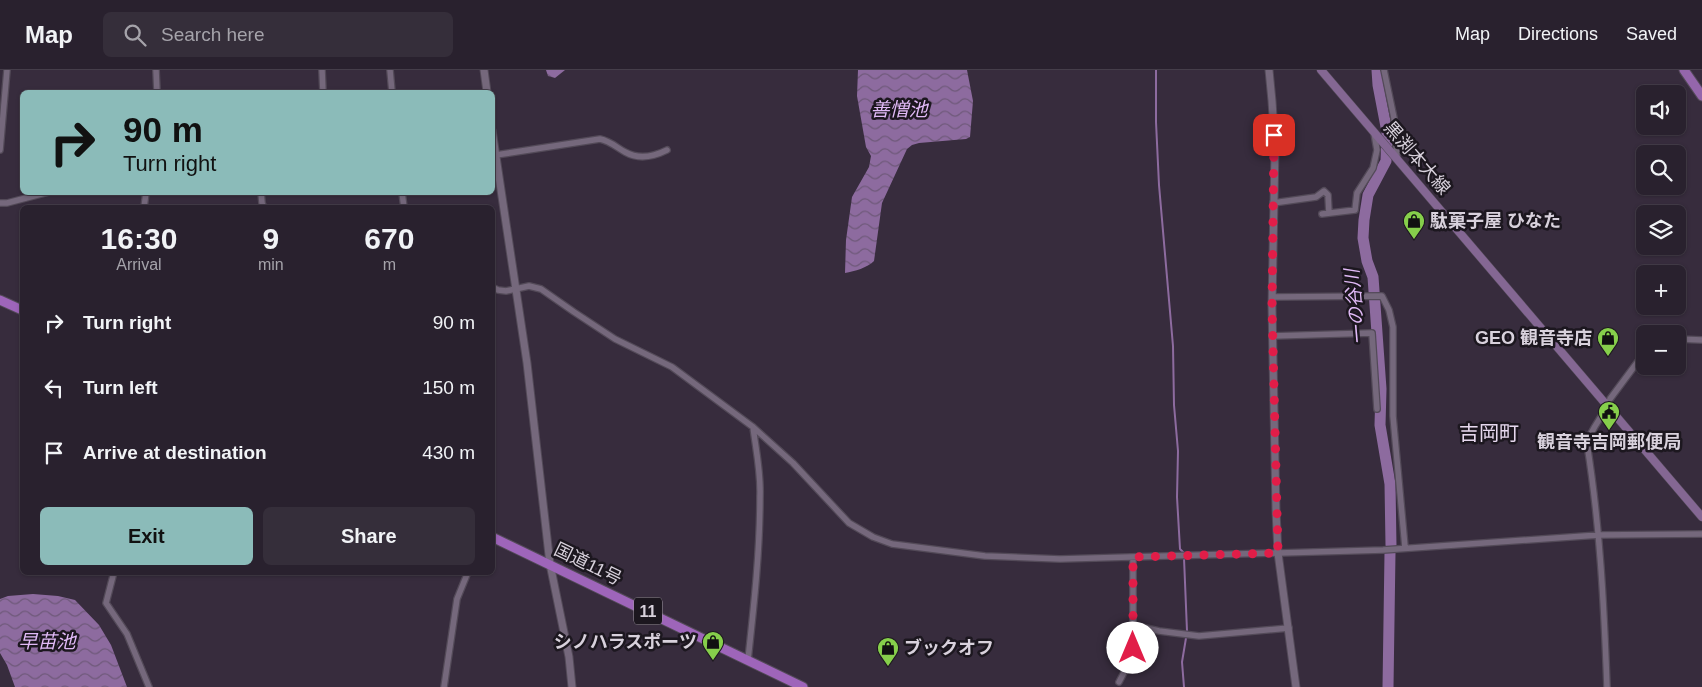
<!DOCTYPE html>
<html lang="en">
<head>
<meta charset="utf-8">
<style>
  :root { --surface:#29212e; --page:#352e3a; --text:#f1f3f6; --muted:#a5a3aa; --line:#453e4a; --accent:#8bbbb9 }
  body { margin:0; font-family:Helvetica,"Noto Sans JP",sans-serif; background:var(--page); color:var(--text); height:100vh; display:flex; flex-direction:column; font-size:19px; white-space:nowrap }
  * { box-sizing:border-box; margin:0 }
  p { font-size:16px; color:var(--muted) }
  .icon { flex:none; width:28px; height:28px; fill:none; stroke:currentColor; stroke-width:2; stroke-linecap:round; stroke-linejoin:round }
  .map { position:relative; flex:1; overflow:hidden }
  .side { position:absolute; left:20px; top:135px; width:475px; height:370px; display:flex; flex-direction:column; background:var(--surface); border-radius:8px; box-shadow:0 1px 4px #0004,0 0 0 1px var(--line) }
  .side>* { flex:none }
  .hud { position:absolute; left:20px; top:20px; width:475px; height:105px; border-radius:8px; box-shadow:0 1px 4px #0004,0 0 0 1px var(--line); background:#8bbbb9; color:#111; overflow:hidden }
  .buttons { position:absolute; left:1636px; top:15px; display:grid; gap:10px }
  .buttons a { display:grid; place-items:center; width:50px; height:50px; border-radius:8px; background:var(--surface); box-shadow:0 1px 4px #0004,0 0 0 1px var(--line); font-size:25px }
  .pin { position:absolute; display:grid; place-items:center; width:42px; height:42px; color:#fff; margin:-21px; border-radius:10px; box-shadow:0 2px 8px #0006 }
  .me { position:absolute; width:55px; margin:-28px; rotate:0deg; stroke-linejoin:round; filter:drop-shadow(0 0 4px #0008) }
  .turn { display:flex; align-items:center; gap:18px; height:105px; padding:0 20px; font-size:22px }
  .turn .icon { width:65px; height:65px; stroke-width:2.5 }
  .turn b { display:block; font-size:35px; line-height:42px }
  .eta { display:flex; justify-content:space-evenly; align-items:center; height:85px; text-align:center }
  .eta b { font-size:30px; font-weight:800; line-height:35px }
  .primary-button { display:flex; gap:10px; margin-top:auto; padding:10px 20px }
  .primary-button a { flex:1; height:58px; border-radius:8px; background:var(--accent); color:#111; font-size:20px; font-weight:800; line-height:58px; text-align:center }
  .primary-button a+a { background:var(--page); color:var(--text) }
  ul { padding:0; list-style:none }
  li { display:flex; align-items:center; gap:15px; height:65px; padding:0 20px }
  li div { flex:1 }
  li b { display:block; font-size:19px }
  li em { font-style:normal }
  header { display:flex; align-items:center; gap:30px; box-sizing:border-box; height:70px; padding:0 25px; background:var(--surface); border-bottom:1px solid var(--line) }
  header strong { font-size:24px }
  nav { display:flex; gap:28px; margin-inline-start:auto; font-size:18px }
  .search { width:350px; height:45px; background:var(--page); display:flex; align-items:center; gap:12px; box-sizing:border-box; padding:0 18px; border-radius:8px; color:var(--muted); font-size:19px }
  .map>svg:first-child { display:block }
  .water { fill:url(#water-waves) }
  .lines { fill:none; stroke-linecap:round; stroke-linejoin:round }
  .stream { stroke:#8d6b9f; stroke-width:2 }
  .river { stroke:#8d6b9f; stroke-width:11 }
  .minor-casing { stroke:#534a58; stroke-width:8 }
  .tertiary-casing { stroke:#534a58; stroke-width:9 }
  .secondary-casing { stroke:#534a58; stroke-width:9 }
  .primary-casing { stroke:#534a58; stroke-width:11 }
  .trunk-casing { stroke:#534a58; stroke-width:11 }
  .minor { stroke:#75687c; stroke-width:5.5 }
  .tertiary { stroke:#75687c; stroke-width:7 }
  .secondary { stroke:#846793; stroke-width:8 }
  .primary { stroke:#9466ab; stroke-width:9 }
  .trunk { stroke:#9e65ba; stroke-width:9 }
  .route { stroke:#e11d48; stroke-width:9; stroke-dasharray:0 16.2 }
  .labels { text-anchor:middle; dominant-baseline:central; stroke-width:5; stroke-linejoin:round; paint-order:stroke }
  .shield { fill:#1c171f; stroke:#a099a3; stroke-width:1 }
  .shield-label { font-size:16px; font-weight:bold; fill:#d8d1dc }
  .street-label { font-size:18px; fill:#d8d1dc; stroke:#1c171f }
  .poi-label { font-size:18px; font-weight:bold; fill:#d8d1dc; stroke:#1c171f; text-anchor:start }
  .water-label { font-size:19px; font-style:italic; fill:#e1baf7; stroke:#1c171f }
  .quarter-label { font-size:20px; fill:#e6d8ee; stroke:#1c171f }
</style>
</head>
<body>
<header>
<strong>Map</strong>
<div class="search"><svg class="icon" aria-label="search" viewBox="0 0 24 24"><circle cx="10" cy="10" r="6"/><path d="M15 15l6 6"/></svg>Search here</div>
<nav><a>Map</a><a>Directions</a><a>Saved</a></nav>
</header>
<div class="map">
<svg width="1702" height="617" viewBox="0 0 1702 617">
  <defs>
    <pattern id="water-waves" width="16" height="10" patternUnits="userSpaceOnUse" patternTransform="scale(1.25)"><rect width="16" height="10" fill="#8d6b9f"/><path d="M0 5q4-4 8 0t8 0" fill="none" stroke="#6f597a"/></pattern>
  </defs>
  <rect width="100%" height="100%" fill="#372c3d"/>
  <path class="water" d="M 546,0 L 565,0 L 555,8 L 548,6 Z
    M 858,0 L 967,0 L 973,31 L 970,67 L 966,69 L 919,73 L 912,75 L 907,79 L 882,133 L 874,191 C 867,198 855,201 845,203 L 846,170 L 852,127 L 869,97 L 871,86 L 866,77 L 857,26 Z
    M 33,524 L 58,526 L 75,530 L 99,555 L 111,575 L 127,617 L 15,617 L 7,595 L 0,583 L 0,529 L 8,526 Z"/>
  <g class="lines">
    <path class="stream" d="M 1156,0 L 1156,52 L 1159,115 L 1173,276 L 1174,335 L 1178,381 L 1177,427 L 1180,479 L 1183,482
      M 1184,488 L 1187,561
      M 1184,617 L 1182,592 L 1186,568"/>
    <path class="river" d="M 1377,0 L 1378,15 L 1387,62 L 1386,91 L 1368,125 L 1364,150 L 1363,168 L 1367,191 L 1373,207 L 1381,319 L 1380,355 L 1390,414 L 1391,475
      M 1388,617 L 1390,483"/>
    <g class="minor-casing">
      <path id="minor" d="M 156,0 L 157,22
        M 322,0 L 323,22
        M 390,0 L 392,22
        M 1384,0 L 1394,48 L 1397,87
        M 0,80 L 7,0
        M 496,85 L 600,69 C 610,71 616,77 625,82 C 639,90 653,87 667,80
        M 261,122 L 262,133 L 264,138
        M 402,122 L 404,138
        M 0,133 L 7,133 L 49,122
        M 1273,133 L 1316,127 L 1324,121 L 1328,125 L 1329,143
        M 144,138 L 146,122
        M 1322,144 L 1355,140 L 1357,123 L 1373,98 L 1377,80 L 1374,63
        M 492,217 L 498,220 L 506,221 L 529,216 L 541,219 L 574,242 L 615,269 L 672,297 L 753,357 L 793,393 L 849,453 L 873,467 L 892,474 L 985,486 L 1060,489 L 1383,480 L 1599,465 L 1702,464
        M 1272,227 L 1382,226 L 1389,240 L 1393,257 L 1393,346 L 1405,477
        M 1272,266 L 1372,263 L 1377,339
        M 1678,269 L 1702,270
        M 114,502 L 106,533 L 127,564 L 149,617
        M 1133,555 L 1159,561 L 1199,566 L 1289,558
        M 748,590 C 754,535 760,481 760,426 C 761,403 756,380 753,357
        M 1119,612 L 1131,589 L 1133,578 L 1133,487
        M 444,617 L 457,529 L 468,502
        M 1607,617 C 1604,535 1600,455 1587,374 C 1591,357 1605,345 1610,329 L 1645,282"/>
    </g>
    <g class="tertiary-casing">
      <path id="tertiary" d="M 484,0 L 487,22
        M 1269,0 L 1272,31 L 1275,79 L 1272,236 L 1276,441 L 1278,483 L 1296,617
        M 492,60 L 527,293 L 550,494 L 569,587 L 572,617"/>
    </g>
    <g class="secondary-casing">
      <path id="secondary" d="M 1321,0 L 1702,447"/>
    </g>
    <g class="primary-casing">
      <path id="primary" d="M 1684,0 L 1702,26"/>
    </g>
    <g class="trunk-casing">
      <path id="trunk" d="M 0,230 L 22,240
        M 492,467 L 803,617"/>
    </g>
    <use href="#minor" class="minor"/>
    <use href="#tertiary" class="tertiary"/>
    <use href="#secondary" class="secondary"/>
    <use href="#primary" class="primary"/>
    <use href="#trunk" class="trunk"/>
  </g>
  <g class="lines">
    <path class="route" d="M 1133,578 L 1133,487 L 1278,483 L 1272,236 L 1274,65"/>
  </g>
  <defs>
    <g id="shop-pin" transform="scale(1.125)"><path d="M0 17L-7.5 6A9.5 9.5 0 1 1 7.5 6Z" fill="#86cf4b" stroke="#1c171f"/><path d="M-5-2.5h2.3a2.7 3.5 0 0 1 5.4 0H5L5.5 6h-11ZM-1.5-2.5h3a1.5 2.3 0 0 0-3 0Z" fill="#111"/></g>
    <g id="civic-pin" transform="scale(1.125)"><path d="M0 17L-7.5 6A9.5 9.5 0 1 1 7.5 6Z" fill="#86cf4b" stroke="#1c171f"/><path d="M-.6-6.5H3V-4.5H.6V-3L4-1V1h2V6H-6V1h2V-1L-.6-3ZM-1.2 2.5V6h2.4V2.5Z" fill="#111"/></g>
  </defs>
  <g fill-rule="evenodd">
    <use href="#shop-pin" x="1414" y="151"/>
    <use href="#shop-pin" x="1608" y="268"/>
    <use href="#civic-pin" x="1609" y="342"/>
    <use href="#shop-pin" x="713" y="572"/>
    <use href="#shop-pin" x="888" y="578"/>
  </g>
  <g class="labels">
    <rect class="shield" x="634" y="527.5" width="28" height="27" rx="4"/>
    <g class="shield-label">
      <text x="648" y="541">11</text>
    </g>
    <g class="street-label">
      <text transform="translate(1417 88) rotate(49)">黒渕本大線</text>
      <text transform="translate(588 494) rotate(26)">国道11号</text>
    </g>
    <g class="poi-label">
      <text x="1430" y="151">駄菓子屋 ひなた</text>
      <text x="1592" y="268" text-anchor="end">GEO 観音寺店</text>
      <text x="1609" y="372" text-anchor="middle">観音寺吉岡郵便局</text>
      <text x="697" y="572" text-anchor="end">シノハラスポーツ</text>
      <text x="904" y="578">ブックオフ</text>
    </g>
    <g class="water-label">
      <text x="899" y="39">善憎池</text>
      <text transform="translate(1355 237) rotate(-95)">一の谷川</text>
      <text x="47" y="571">早苗池</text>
    </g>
    <g class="quarter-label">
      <text x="1489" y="363">吉岡町</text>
    </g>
  </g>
</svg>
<div class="buttons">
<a><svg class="icon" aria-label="sound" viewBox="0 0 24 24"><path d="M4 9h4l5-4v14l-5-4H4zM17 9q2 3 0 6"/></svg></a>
<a><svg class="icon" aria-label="search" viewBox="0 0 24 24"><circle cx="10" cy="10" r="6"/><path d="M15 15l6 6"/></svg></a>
<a><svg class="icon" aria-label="layers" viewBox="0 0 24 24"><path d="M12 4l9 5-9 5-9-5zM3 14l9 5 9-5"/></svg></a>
<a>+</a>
<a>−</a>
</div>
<div class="pin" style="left:1274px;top:65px;background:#d93025"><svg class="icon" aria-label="arrive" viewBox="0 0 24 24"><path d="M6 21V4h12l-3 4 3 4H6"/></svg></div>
<svg class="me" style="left:1133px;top:578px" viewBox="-20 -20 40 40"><circle r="19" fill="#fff"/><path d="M0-13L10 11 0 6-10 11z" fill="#e11d48"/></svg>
<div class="hud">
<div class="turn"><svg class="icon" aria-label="right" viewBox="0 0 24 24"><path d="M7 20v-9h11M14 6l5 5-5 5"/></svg><div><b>90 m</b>Turn right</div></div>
</div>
<section class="side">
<div class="eta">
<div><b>16:30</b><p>Arrival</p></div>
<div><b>9</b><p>min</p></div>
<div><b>670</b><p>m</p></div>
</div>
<ul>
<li><svg class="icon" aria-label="right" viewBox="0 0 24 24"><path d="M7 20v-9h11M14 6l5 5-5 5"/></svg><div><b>Turn right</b></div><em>90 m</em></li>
<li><svg class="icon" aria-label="left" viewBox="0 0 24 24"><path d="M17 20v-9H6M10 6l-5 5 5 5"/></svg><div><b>Turn left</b></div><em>150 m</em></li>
<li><svg class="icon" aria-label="arrive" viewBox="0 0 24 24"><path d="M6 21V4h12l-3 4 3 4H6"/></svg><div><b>Arrive at destination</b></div><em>430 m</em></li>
</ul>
<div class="primary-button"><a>Exit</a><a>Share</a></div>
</section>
</div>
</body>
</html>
